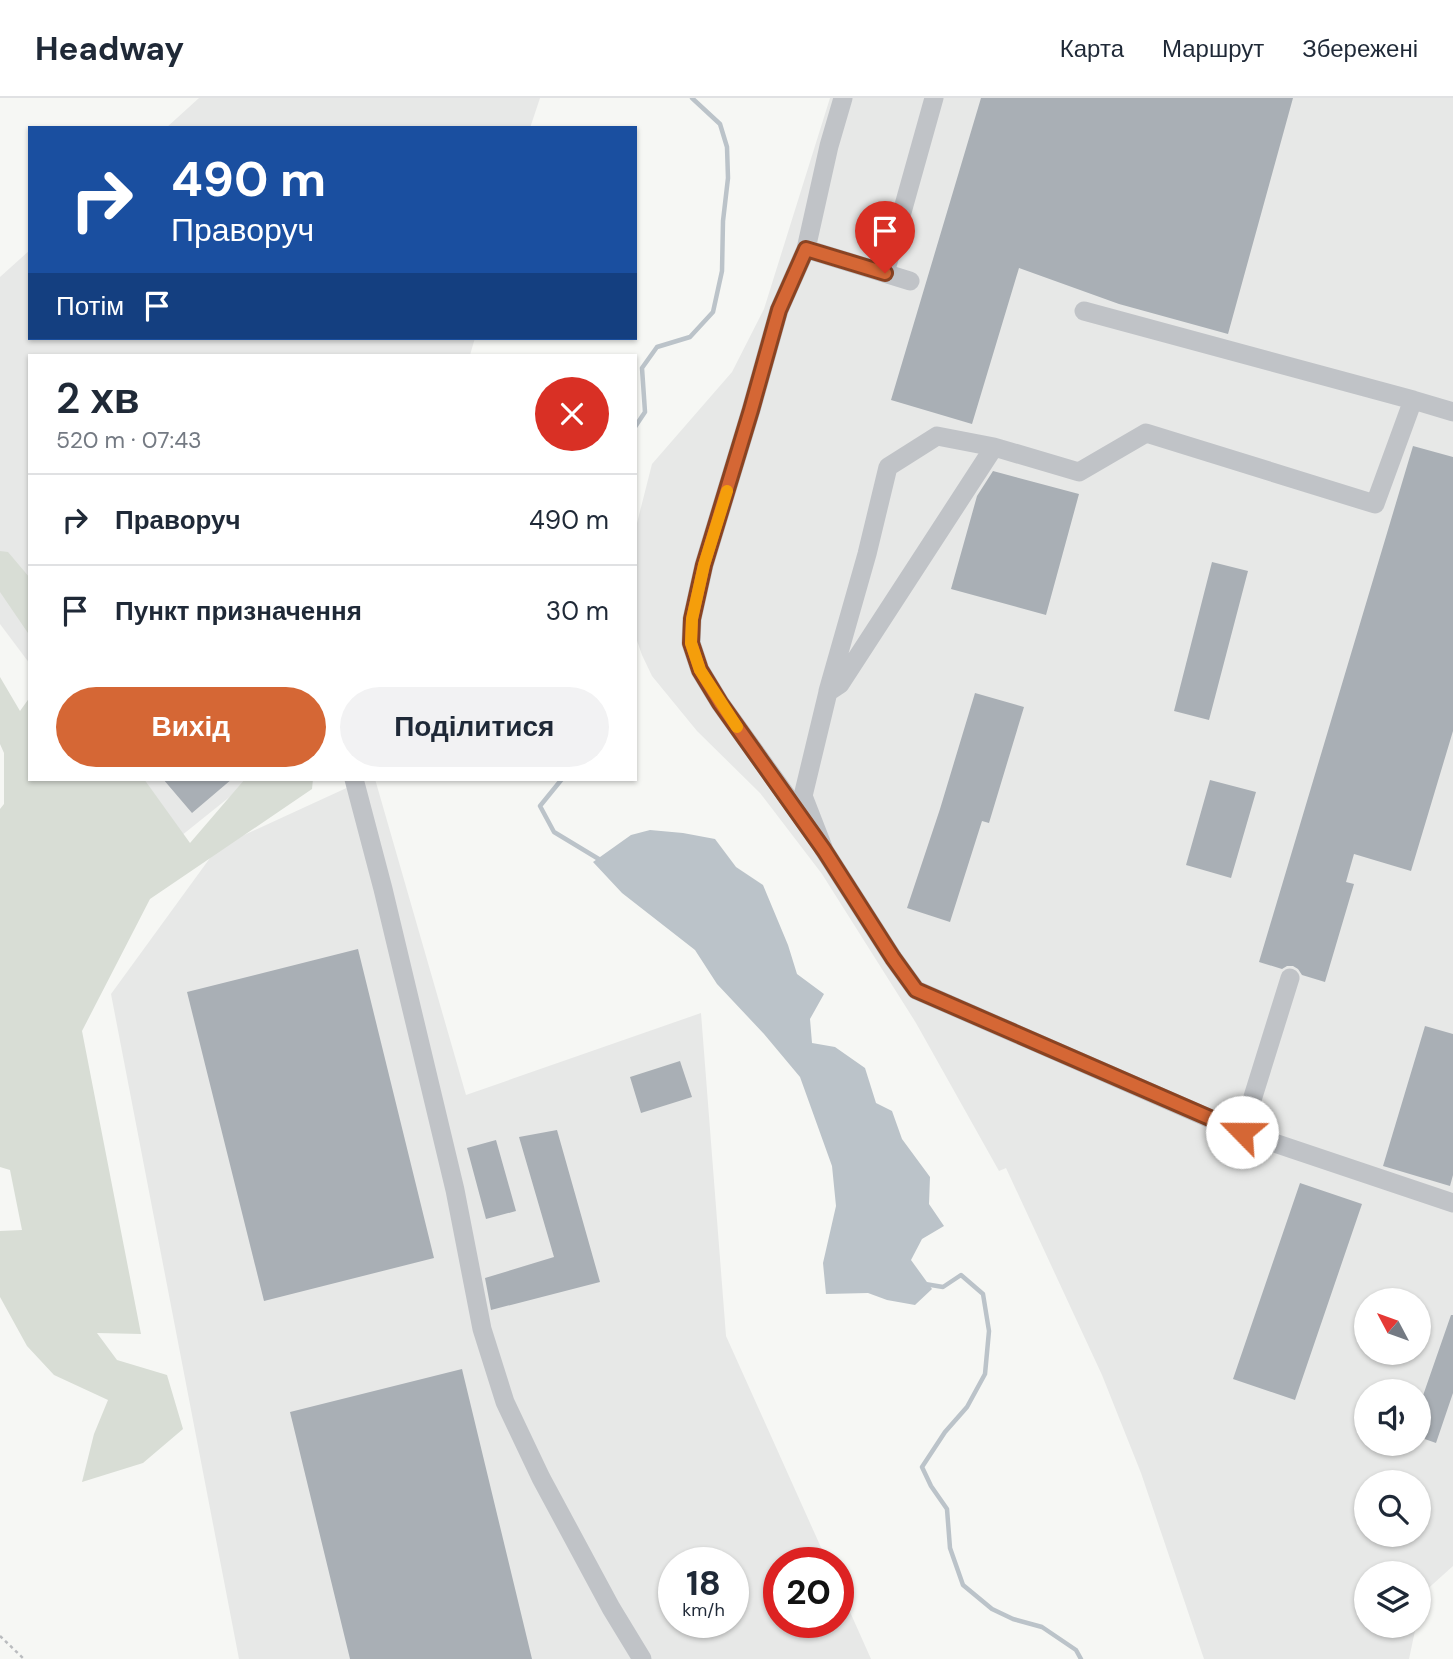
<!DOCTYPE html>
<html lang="uk">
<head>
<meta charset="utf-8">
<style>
  :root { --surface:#fff; --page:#f2f2f3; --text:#1f2937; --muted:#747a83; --line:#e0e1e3; --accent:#d56735 }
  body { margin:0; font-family:"DM Sans",sans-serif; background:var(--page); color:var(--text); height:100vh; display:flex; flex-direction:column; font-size:26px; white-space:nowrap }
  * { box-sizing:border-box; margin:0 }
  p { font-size:23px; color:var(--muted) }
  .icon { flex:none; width:38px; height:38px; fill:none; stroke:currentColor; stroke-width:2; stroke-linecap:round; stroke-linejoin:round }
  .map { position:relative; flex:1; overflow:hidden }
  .panel { position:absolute; left:28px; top:256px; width:609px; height:427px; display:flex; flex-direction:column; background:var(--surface); border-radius:0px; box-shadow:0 2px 5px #0004 }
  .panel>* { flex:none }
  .guide { position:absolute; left:28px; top:28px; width:609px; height:214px; border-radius:0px; box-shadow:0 2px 5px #0004; background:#1a4fa0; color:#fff; overflow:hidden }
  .needle { width:46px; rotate:311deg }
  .tools { position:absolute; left:1354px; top:1190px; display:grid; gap:14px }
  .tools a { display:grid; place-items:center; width:77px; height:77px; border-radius:50%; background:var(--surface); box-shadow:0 2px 5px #0004; font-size:35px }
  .speed { position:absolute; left:658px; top:1449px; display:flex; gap:14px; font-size:35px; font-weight:700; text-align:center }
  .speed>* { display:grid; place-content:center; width:91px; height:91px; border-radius:50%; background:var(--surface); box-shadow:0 2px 5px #0004; line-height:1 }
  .speed small { font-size:18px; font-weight:400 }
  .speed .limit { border:10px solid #d22; background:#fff; color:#111 }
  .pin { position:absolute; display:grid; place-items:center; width:60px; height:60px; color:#fff; margin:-72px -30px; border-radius:50% 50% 50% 0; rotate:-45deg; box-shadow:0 0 7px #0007 }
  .pin .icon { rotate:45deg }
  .me { position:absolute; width:77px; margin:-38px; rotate:293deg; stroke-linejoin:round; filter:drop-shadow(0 0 5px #0008) }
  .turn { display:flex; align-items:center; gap:24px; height:147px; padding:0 28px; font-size:32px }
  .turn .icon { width:91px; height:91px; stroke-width:2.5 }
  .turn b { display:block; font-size:49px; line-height:60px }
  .then { display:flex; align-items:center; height:66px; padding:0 28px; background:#0003; gap:14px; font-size:26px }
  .round { display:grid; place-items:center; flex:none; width:74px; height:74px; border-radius:37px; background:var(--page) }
  .headline { display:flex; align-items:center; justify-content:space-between; height:119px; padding:0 28px }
  h1 { font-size:42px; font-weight:600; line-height:52px }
  .cta { display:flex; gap:14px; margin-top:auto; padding:14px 28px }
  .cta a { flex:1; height:80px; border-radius:42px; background:var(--accent); color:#fff; font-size:28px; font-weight:600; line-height:80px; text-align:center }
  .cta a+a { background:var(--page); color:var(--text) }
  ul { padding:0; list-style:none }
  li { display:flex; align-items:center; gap:21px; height:91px; padding:0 28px; border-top:2px solid var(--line) }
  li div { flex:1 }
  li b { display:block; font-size:26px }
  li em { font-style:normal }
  header { display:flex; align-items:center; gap:42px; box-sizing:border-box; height:98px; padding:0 35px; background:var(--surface); border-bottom:2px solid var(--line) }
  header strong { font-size:33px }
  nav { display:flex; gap:38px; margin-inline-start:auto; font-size:24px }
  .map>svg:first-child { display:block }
  .built { fill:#e7e8e7; fill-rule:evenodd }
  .green { fill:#d8ddd5 }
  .water { fill:#bbc3c9 }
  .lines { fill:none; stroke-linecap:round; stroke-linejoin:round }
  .stream { stroke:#bbc3c9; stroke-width:4.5 }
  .building { fill:#a9afb5 }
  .path { stroke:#babcbf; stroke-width:2.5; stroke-dasharray:3.5 3.5; stroke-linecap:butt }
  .minor { stroke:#c0c3c7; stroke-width:19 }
  .route-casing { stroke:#8a4322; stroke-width:18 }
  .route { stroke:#d56735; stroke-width:12 }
  .slow { stroke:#f59e0b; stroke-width:12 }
</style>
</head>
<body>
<header>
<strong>Headway</strong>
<nav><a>Карта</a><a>Маршрут</a><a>Збережені</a></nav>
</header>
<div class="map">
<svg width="1453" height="1561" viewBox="0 0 1453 1561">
  <rect width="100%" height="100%" fill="#f6f7f4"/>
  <path class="built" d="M 199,0 L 540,0 L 530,30 L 166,30 Z
    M 830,0 L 1453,0 L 1453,1468 L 1423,1495 L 1419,1513 L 1419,1475 L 1367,1475 L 1367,1528 L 1416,1528 L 1409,1561 L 1204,1561 L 1141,1375 L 1102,1277 L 1006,1070 L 999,1073 L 916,925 L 822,776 L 760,695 L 697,633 L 652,578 L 642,557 L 635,537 L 635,433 L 652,366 L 732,274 L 764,211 ZM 1367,1202 L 1419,1202 L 1419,1255 L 1367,1255 ZM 1367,1293 L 1419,1293 L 1419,1346 L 1367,1346 ZM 1367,1384 L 1419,1384 L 1419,1437 L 1367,1437 Z
    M 30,152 L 30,240 L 475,240 L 470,257 L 30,257 L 30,566 L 0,526 L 0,179 Z
    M 114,681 L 252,681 L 166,750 Z
    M 366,681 L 375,681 L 466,997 L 701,915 L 726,1238 L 828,1465 L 779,1465 L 779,1524 L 838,1524 L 838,1487 L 871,1561 L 239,1561 L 111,896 L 218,749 ZM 674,1465 L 733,1465 L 733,1524 L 674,1524 Z"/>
  <path class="green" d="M 0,453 L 8,454 L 30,480 L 30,538 L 0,494 Z
    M 0,579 L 20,613 L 30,599 L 30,681 L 144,681 L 190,745 L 245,681 L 313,681 L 312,691 L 150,801 L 82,933 L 141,1236 L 97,1235 L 117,1262 L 167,1277 L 183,1331 L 143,1365 L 82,1384 L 94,1336 L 108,1302 L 54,1277 L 27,1248 L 0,1199 L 0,1133 L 22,1132 L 10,1072 L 0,1069 L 0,711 L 4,706 L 4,655 L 0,646 Z"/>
  <path class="water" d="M 650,732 L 683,735 L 715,741 L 736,769 L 763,787 L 788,847 L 797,876 L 824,896 L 810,921 L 812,945 L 835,949 L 865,970 L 876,1005 L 892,1013 L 902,1041 L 930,1079 L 929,1106 L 944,1128 L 922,1141 L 911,1162 L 932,1191 L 915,1207 L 887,1202 L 868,1195 L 826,1196 L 823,1165 L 836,1108 L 832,1068 L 800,979 L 764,936 L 717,886 L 695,852 L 622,795 L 593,764 L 631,737 Z"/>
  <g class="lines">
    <path class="stream" d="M 635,329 L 645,314 L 642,270 L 657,249 L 690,239 L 713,214 L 722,173 L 723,123 L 728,80 L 727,49 L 720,26 L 692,0
      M 562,681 L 540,708 L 554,734 L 602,763
      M 925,1186 L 943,1189 L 961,1177 L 983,1196 L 989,1233 L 985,1276 L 967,1309 L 945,1334 L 922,1369 L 931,1388 L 947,1411 L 950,1450 L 963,1487 L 992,1511 L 1013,1521 L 1042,1529 L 1076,1552 L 1081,1561"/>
  </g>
  <path class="building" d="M 981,0 L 1293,0 L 1228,236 L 1119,206 L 1019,170 L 972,326 L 891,302 Z
    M 1413,348 L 1453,359 L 1453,633 L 1411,773 L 1354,756 L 1346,784 L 1354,786 L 1325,884 L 1302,877 L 1298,871 L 1293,868 L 1287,868 L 1282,871 L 1259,864 Z
    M 993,373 L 1079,396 L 1046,517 L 951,491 L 977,398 Z
    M 1212,464 L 1248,473 L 1209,622 L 1174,613 Z
    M 975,595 L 1024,609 L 989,725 L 982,723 L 950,824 L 907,810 L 940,711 Z
    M 163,681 L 232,681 L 192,715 Z
    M 1210,682 L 1256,694 L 1231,780 L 1186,767 Z
    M 358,851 L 434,1160 L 264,1203 L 187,894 Z
    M 1425,928 L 1453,936 L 1453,1077 L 1450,1088 L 1383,1068 Z
    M 680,963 L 692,999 L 641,1015 L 630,979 Z
    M 557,1032 L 600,1184 L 491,1212 L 485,1180 L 554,1159 L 519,1039 Z
    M 496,1042 L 516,1113 L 486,1121 L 467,1050 Z
    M 1300,1085 L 1362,1106 L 1295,1302 L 1233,1281 Z
    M 1451,1217 L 1453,1217 L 1453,1295 L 1436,1345 L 1419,1339 L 1419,1309 Z
    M 462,1271 L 532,1561 L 350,1561 L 290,1314 Z"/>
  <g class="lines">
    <path class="path" d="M 0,1538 L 24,1561"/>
    <path class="minor" d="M 806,151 L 910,183
      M 885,175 L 934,0
      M 1413,302 L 1453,314
      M 994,349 L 840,586 L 828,594 L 803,698 L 824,752 L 893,860 L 916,892 L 1236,1032 L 1453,1105
      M 828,593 L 867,456 L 888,369 L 937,338 L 994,349 L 1079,374 L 1146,335 L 1375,406 L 1413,302 L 1084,213
      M 354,681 L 383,791 L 455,1092 L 482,1231 L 505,1304 L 541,1380 L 611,1510 L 642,1561
      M 806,725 L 720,605 L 700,572 L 691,545 L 692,521 L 704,467 L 751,312 L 779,212 L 806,151 L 829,48 L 843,0
      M 1242,1034 L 1290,880"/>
  </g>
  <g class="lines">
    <g class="route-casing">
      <path id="route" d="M 885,175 L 806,151 L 779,212 L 751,312 L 704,467 L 692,521 L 691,545 L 700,572 L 720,605 L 824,752 L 893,860 L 916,892 L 1242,1034"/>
    </g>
    <use href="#route" class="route"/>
    <path class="slow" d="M 727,393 L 704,467 L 692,521 L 691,545 L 700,572 L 737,629"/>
  </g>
</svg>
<div class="tools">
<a><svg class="needle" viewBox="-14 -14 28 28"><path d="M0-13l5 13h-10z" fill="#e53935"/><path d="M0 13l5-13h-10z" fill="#747a83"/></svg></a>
<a><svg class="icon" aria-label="sound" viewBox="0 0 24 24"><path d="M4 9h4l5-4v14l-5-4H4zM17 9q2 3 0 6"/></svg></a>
<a><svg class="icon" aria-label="search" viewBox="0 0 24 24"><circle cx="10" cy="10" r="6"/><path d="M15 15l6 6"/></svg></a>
<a><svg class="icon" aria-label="layers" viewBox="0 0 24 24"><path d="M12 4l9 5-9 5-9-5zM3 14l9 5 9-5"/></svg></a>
</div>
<div class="speed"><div>18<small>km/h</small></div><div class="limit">20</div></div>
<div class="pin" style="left:885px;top:175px;background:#d93025"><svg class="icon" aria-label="arrive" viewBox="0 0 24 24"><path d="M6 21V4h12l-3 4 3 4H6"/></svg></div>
<svg class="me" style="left:1242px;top:1034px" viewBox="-20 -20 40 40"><circle r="19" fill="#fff"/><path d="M0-13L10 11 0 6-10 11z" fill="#d56735"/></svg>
<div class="guide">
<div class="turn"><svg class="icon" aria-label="right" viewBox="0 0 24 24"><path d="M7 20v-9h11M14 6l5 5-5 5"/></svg><div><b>490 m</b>Праворуч</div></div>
<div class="then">Потім<svg class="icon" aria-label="arrive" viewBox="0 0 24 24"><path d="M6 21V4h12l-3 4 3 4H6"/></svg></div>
</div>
<section class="panel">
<div class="headline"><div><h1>2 хв</h1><p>520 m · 07:43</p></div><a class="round" style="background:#d93025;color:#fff"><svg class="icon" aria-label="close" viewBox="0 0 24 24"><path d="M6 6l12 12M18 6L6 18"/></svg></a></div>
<ul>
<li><svg class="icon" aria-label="right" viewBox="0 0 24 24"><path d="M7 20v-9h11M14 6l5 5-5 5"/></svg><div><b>Праворуч</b></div><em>490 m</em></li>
<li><svg class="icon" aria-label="arrive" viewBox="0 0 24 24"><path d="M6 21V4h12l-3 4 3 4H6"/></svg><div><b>Пункт призначення</b></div><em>30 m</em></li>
</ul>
<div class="cta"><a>Вихід</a><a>Поділитися</a></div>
</section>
</div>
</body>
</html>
